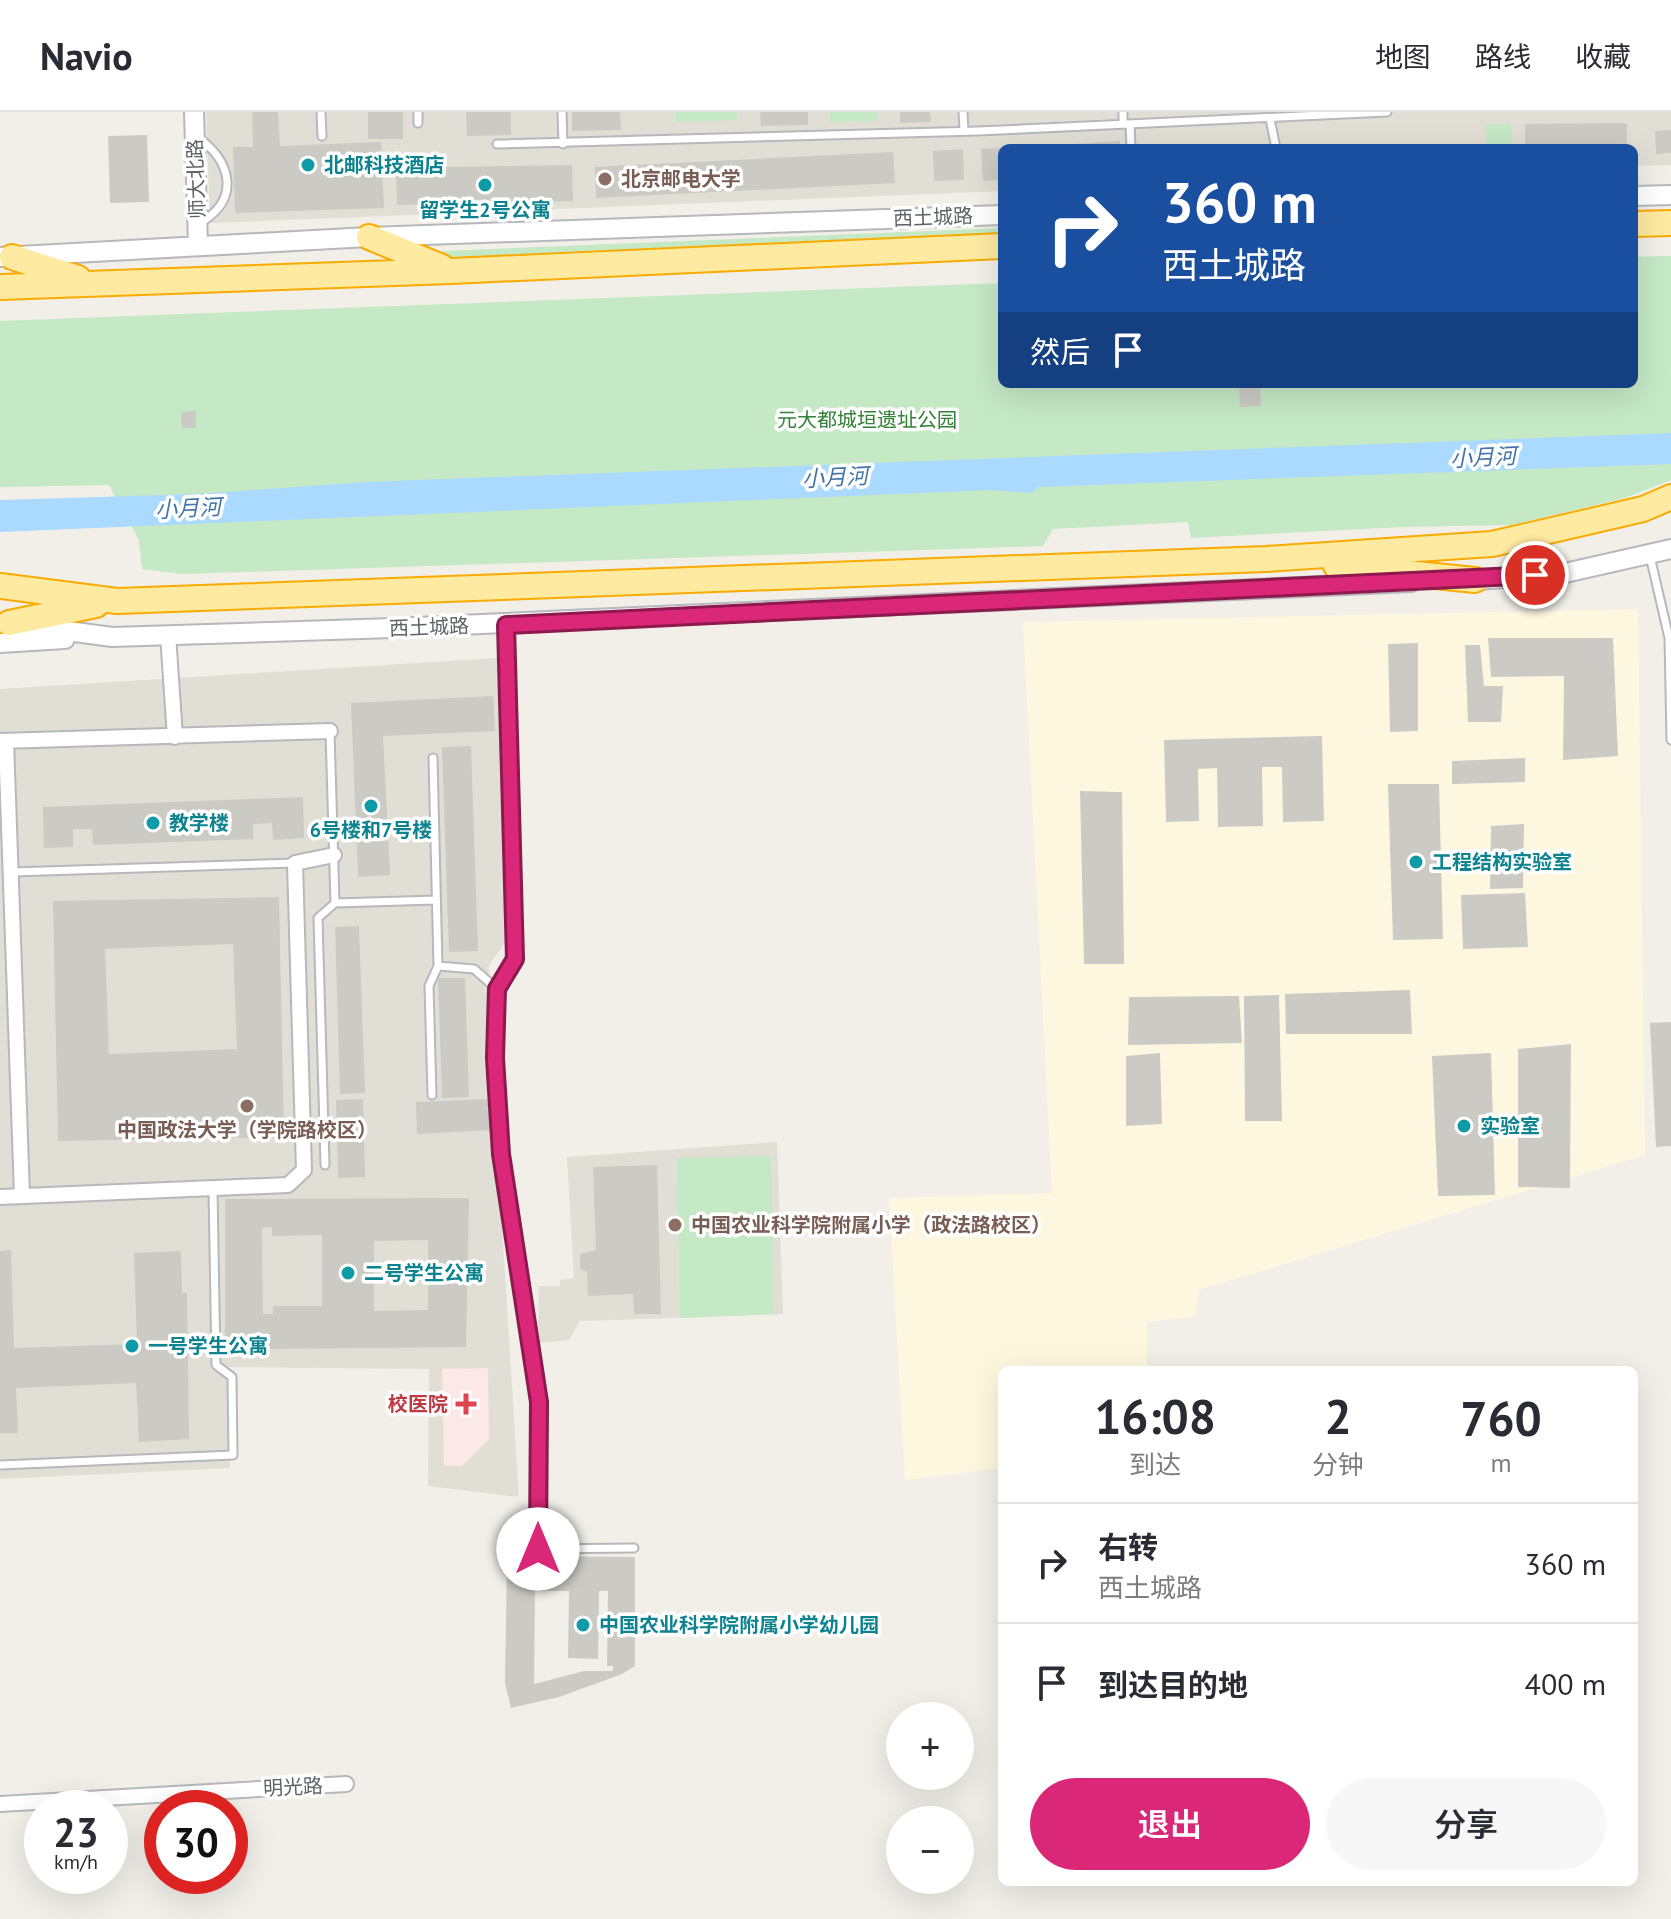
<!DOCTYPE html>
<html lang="zh">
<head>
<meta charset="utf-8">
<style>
  :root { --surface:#fff; --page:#f7f7f7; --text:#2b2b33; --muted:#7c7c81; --line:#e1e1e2; --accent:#db2777 }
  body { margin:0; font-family:"PT Sans","Noto Sans SC",sans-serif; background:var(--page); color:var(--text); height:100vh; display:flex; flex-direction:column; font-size:30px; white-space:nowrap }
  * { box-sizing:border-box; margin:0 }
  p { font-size:26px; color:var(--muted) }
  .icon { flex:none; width:44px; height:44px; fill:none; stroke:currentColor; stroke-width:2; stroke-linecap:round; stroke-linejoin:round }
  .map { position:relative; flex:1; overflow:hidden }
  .drawer { position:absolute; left:998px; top:1254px; width:640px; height:520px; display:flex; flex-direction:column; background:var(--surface); border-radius:12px; box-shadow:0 8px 32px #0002 }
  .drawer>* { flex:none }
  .guide { position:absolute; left:998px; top:32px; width:640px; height:244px; border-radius:12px; box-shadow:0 8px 32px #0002; background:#1a4fa0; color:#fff; overflow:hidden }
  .fabs { position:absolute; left:886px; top:1590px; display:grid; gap:16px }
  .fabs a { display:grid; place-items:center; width:88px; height:88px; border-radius:50%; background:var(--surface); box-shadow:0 8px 32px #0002; font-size:40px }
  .speed { position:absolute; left:24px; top:1678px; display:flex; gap:16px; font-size:40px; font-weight:700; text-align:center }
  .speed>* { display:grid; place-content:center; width:104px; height:104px; border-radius:50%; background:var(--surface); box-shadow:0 8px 32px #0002; line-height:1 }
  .speed small { font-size:20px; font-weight:400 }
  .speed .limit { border:12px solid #d22; background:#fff; color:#111 }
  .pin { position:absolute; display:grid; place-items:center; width:68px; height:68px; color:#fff; margin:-34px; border:4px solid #fff; border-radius:50%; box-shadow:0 2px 8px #0007 }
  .me { position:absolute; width:88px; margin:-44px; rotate:0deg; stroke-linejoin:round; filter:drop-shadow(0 0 6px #0008) }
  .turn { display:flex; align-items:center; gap:28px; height:168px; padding:0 32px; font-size:36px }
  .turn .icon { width:104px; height:104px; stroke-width:2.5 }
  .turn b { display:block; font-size:56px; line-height:68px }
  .then { display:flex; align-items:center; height:76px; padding:0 32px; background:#0003; gap:16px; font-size:30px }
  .eta { display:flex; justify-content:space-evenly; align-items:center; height:136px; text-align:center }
  .eta b { font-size:48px; font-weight:600; line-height:56px }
  .primary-button { display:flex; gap:16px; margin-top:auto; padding:16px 32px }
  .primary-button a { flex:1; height:92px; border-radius:48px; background:var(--accent); color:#fff; font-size:32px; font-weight:600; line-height:92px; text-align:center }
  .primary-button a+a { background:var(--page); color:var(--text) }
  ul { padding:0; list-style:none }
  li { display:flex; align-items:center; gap:24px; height:120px; padding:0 32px; border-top:2px solid var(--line) }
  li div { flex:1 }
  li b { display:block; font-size:30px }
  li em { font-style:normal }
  header { display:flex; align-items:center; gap:48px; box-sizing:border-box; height:112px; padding:0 40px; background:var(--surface); border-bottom:2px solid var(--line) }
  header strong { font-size:38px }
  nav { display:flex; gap:44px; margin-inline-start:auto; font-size:28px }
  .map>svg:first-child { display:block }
  .commercial { fill:#fef7e0 }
  .education { fill:#e1ded6 }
  .medical { fill:#fce8e6 }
  .green { fill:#c5e8c5 }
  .water { fill:#aadaff }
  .building { fill:#cccac5; fill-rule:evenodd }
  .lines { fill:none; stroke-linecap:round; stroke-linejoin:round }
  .service-casing { stroke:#b5b8bc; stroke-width:11 }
  .minor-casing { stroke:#b5b8bc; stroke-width:18 }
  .tertiary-casing { stroke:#b5b8bc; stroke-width:22 }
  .trunk-casing { stroke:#f9ab00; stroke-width:28 }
  .service { stroke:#fff; stroke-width:7 }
  .minor { stroke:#fff; stroke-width:14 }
  .tertiary { stroke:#fff; stroke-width:18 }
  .trunk { stroke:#feeaa1; stroke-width:24 }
  .route-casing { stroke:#8e194d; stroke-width:20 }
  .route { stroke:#db2777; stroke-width:14 }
  .culture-dot { fill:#0f9aa8; stroke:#fff; stroke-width:3 }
  .education-dot { fill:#8d6e63; stroke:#fff; stroke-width:3 }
  .health-dot { fill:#e0444e; stroke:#fff; stroke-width:3 }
  .labels { text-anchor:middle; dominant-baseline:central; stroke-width:7; stroke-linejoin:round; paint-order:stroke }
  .culture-label { font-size:20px; font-weight:bold; fill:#0d838f; stroke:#fff; text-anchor:start }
  .street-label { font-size:20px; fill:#5f6368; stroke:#fff }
  .education-label { font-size:20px; font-weight:bold; fill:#785e54; stroke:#fff; text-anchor:start }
  .park-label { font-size:20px; fill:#348238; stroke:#fff }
  .health-label { font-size:20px; font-weight:bold; fill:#be3a42; stroke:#fff; text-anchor:end }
  .water-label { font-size:22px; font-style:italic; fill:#4174aa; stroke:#fff }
</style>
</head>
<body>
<header>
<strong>Navio</strong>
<nav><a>地图</a><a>路线</a><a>收藏</a></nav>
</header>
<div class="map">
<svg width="1671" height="1807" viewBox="0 0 1671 1807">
  <rect width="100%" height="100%" fill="#f1efe8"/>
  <path class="commercial" d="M 1638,497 L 1645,1043 L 1199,1178 L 1194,1205 L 1147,1210 L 1147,1258 L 1002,1258 L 1002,1356 L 905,1368 L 889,1086 L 1052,1081 L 1023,510 Z"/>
  <path class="education" d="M 206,0 L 1671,0 L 1671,53 L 1634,54 L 1634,36 L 1002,36 L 1002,79 L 210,111 Z
    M 497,546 L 507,828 L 489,853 L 491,942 L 519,1385 L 428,1374 L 429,1257 L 229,1255 L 230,1356 L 0,1367 L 0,577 Z
    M 777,1030 L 783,1202 L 580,1209 L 569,1228 L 538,1231 L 539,1174 L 560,1174 L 560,1168 L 574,1166 L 567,1045 Z"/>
  <path class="medical" d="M 488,1256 L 489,1327 L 462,1354 L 444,1354 L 442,1257 Z"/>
  <path class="green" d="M 676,0 L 737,0 L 737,8 L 676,10 Z
    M 830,0 L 878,0 L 878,9 L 830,10 Z
    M 1511,11 L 1513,36 L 1487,36 L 1486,13 Z
    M 1002,116 L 1002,123 L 431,146 L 417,140 Z
    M 1671,144 L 1671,368 L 1625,386 L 1511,413 L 1401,415 L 1191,426 L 1188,410 L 1053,417 L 1043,434 L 182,462 L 142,457 L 139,428 L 109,373 L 0,375 L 0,209 L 1002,171 L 1002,272 L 1634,272 L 1634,145 Z
    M 771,1044 L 774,1202 L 680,1206 L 677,1046 Z"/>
  <path class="water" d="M 1671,321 L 1671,352 L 1038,375 L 1032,381 L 991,378 L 0,420 L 0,388 L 197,382 L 366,370 Z"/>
  <path class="building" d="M 252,0 L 278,0 L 280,34 L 381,30 L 384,96 L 235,101 L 233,35 L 253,35 Z
    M 368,0 L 403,0 L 403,27 L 368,27 Z
    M 466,0 L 511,0 L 511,23 L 467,24 Z
    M 572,0 L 620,0 L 621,18 L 572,19 Z
    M 760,0 L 808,0 L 808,13 L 761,14 Z
    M 900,0 L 930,0 L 931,10 L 900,11 Z
    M 1627,11 L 1627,36 L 1525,36 L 1525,12 Z
    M 1671,18 L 1671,41 L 1656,42 L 1655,19 Z
    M 147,23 L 149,90 L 110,91 L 108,24 Z
    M 1120,29 L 1120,36 L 1042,36 L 1042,34 Z
    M 1002,36 L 1002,68 L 983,69 L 981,37 Z
    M 963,37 L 964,68 L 934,69 L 933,39 Z
    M 893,40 L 895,71 L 596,86 L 595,55 Z
    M 572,53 L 573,89 L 397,93 L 396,56 Z
    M 1239,272 L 1260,272 L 1261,294 L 1240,295 Z
    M 196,299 L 196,316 L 182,316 L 181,300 Z
    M 1488,526 L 1613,526 L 1618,644 L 1563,648 L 1564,564 L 1491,565 Z
    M 1418,531 L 1418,619 L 1390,620 L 1388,532 Z
    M 1465,533 L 1480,533 L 1484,574 L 1503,574 L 1501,610 L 1468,610 Z
    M 493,584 L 495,619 L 383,624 L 390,763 L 358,765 L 351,591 Z
    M 1322,624 L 1324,709 L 1283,710 L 1282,655 L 1262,655 L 1263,714 L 1218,715 L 1217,656 L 1198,657 L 1199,709 L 1166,710 L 1164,628 Z
    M 471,634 L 478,839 L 449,840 L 442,635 Z
    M 1525,646 L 1525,670 L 1452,672 L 1452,649 Z
    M 1388,672 L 1439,672 L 1443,827 L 1393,828 Z
    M 1080,679 L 1122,680 L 1124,852 L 1084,852 Z
    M 303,685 L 304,726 L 273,728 L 272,711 L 253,712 L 253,727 L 93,733 L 92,717 L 73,717 L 73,735 L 44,736 L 43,695 Z
    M 1524,712 L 1523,776 L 1490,777 L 1491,714 Z
    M 1525,781 L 1528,835 L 1463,837 L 1461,783 Z
    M 279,785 L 284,1025 L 58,1029 L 53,789 ZM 233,832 L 237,937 L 109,942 L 105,837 Z
    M 359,814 L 365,981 L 340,982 L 335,815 Z
    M 438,866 L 465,866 L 469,985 L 442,986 Z
    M 1410,878 L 1412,922 L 1286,922 L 1285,882 Z
    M 1279,883 L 1282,1009 L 1245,1009 L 1244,884 Z
    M 1239,884 L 1242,931 L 1128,933 L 1129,885 Z
    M 1671,910 L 1671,1034 L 1656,1035 L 1650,911 Z
    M 1571,932 L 1570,1076 L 1518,1075 L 1518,937 Z
    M 1160,941 L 1162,1012 L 1126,1014 L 1126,944 Z
    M 1491,941 L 1495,1083 L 1438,1084 L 1432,944 Z
    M 363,987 L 365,1065 L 338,1066 L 336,988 Z
    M 488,987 L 490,1018 L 417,1022 L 416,990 Z
    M 657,1053 L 661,1202 L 634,1202 L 633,1182 L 588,1184 L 587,1160 L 580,1157 L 580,1142 L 596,1138 L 593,1055 Z
    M 469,1086 L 466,1235 L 264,1237 L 263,1232 L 225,1233 L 225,1087 ZM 272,1115 L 272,1124 L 322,1123 L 322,1194 L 273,1194 L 273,1202 L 263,1202 L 262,1116 ZM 428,1128 L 428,1198 L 374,1199 L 374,1129 Z
    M 11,1138 L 14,1236 L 137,1232 L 134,1141 L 181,1139 L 182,1181 L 187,1181 L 189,1327 L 139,1330 L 136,1271 L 16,1276 L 18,1321 L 0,1321 L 0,1139 Z
    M 507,1444 L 635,1445 L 635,1554 L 622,1562 L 559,1585 L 511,1596 L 505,1571 ZM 535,1479 L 569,1479 L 568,1546 L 598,1547 L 599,1479 L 608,1479 L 607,1554 L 613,1554 L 613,1559 L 584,1559 L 534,1572 Z"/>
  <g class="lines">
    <g class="service-casing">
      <path id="service" d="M 321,0 L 322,24
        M 418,0 L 418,11
        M 562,0 L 563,32
        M 963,0 L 964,19
        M 1123,0 L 1123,12
        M 1270,7 L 1276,36
        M 1130,12 L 1131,36
        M 196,24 C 232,49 241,87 200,111
        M 497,32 L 978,19 L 1387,0
        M 1650,444 L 1669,526 L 1671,628
        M 330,619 L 335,791
        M 433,646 L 438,854 L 474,857 L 497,877
        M 13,760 L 295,751
        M 432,983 L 429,874 L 438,854
        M 325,1053 L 318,806 L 335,791 L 436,788
        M 0,1353 L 233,1343 L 232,1265 L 216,1253 L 213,1077
        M 538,1437 L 634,1436"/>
    </g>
    <g class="minor-casing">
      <path id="minor" d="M 506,513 L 515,847 L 497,877 L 495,946 L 501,1042 L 539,1290 L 538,1437
        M 168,523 L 175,625
        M 0,629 L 330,619
        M 6,629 L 22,1083
        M 0,1085 L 288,1073 L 304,1058 L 295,751 L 334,743
        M 0,1692 L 346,1672"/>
    </g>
    <g class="tertiary-casing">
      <path id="tertiary" d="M 194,0 L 198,133
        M 1634,84 L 1671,83
        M 0,145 L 369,125 L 1002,103
        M 1465,469 L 1565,461 L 1671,437
        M 23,513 L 112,525 L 393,516 L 1411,470
        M 0,531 L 65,527"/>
    </g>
    <g class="trunk-casing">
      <path id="trunk" d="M 1634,112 L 1671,111
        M 369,125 L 442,155
        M 12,145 L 78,166
        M 0,175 L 451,159 L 1002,134
        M 1336,454 L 1475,468
        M 0,474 L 117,489 L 1266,447 L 1492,432 L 1643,397 L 1671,385
        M 9,511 L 96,493"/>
    </g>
    <use href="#service" class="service"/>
    <use href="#minor" class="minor"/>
    <use href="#tertiary" class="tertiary"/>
    <use href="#trunk" class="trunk"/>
  </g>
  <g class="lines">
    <g class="route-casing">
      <path id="route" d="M 538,1437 L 539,1290 L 501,1042 L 495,946 L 497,877 L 515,847 L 506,513 L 1535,463"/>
    </g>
    <use href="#route" class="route"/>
  </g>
  <g class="culture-dot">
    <circle cx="308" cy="53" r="8"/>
    <circle cx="485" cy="73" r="8"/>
    <circle cx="371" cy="694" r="8"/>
    <circle cx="153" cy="711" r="8"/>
    <circle cx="1416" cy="750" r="8"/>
    <circle cx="1464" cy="1014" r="8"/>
    <circle cx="348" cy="1161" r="8"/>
    <circle cx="132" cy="1234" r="8"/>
    <circle cx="583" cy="1513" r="8"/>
  </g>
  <g class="education-dot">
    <circle cx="605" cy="67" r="8"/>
    <circle cx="247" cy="994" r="8"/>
    <circle cx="675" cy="1113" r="8"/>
  </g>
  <path class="health-dot" d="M462 1280h8v8h8v8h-8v8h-8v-8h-8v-8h8z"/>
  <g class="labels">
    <g class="culture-label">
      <text x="324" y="53">北邮科技酒店</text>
      <text x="485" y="98" text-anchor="middle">留学生2号公寓</text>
      <text x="169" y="711">教学楼</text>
      <text x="371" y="718" text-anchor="middle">6号楼和7号楼</text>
      <text x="1432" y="750">工程结构实验室</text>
      <text x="1480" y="1014">实验室</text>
      <text x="364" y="1161">二号学生公寓</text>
      <text x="148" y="1234">一号学生公寓</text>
      <text x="599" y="1513">中国农业科学院附属小学幼儿园</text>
    </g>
    <g class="street-label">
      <text transform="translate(196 67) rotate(-92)">师大北路</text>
      <text transform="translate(933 105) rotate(-2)">西土城路</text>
      <text transform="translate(429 515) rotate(-2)">西土城路</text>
      <text transform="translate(293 1675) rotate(-3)">明光路</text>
    </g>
    <g class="education-label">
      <text x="621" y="67">北京邮电大学</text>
      <text x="247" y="1018" text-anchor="middle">中国政法大学（学院路校区）</text>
      <text x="691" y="1113">中国农业科学院附属小学（政法路校区）</text>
    </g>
    <g class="park-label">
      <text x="867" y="308">元大都城垣遗址公园</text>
    </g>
    <g class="health-label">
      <text x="448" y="1292">校医院</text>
    </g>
    <g class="water-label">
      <text transform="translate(1483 345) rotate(-3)">小月河</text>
      <text transform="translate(835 365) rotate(-3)">小月河</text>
      <text transform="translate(188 396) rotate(-3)">小月河</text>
    </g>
  </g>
</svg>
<div class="fabs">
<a>+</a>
<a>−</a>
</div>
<div class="speed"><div>23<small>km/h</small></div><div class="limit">30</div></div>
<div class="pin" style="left:1535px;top:463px;background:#d93025"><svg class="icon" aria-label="arrive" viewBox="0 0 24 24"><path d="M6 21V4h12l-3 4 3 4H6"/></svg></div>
<svg class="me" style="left:538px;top:1437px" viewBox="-20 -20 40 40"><circle r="19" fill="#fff"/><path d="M0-13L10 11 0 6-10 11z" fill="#db2777"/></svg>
<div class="guide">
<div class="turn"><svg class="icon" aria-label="right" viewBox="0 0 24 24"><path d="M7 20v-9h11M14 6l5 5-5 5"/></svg><div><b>360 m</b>西土城路</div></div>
<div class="then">然后<svg class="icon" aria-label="arrive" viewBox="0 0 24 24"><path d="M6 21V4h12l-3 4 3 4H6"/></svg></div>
</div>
<section class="drawer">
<div class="eta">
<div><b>16:08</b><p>到达</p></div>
<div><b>2</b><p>分钟</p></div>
<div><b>760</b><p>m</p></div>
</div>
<ul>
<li><svg class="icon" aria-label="right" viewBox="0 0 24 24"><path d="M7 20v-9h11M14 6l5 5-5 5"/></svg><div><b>右转</b><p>西土城路</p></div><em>360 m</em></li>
<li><svg class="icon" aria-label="arrive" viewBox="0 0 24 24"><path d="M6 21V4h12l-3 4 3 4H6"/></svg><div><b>到达目的地</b></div><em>400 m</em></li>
</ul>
<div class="primary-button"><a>退出</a><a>分享</a></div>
</section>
</div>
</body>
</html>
